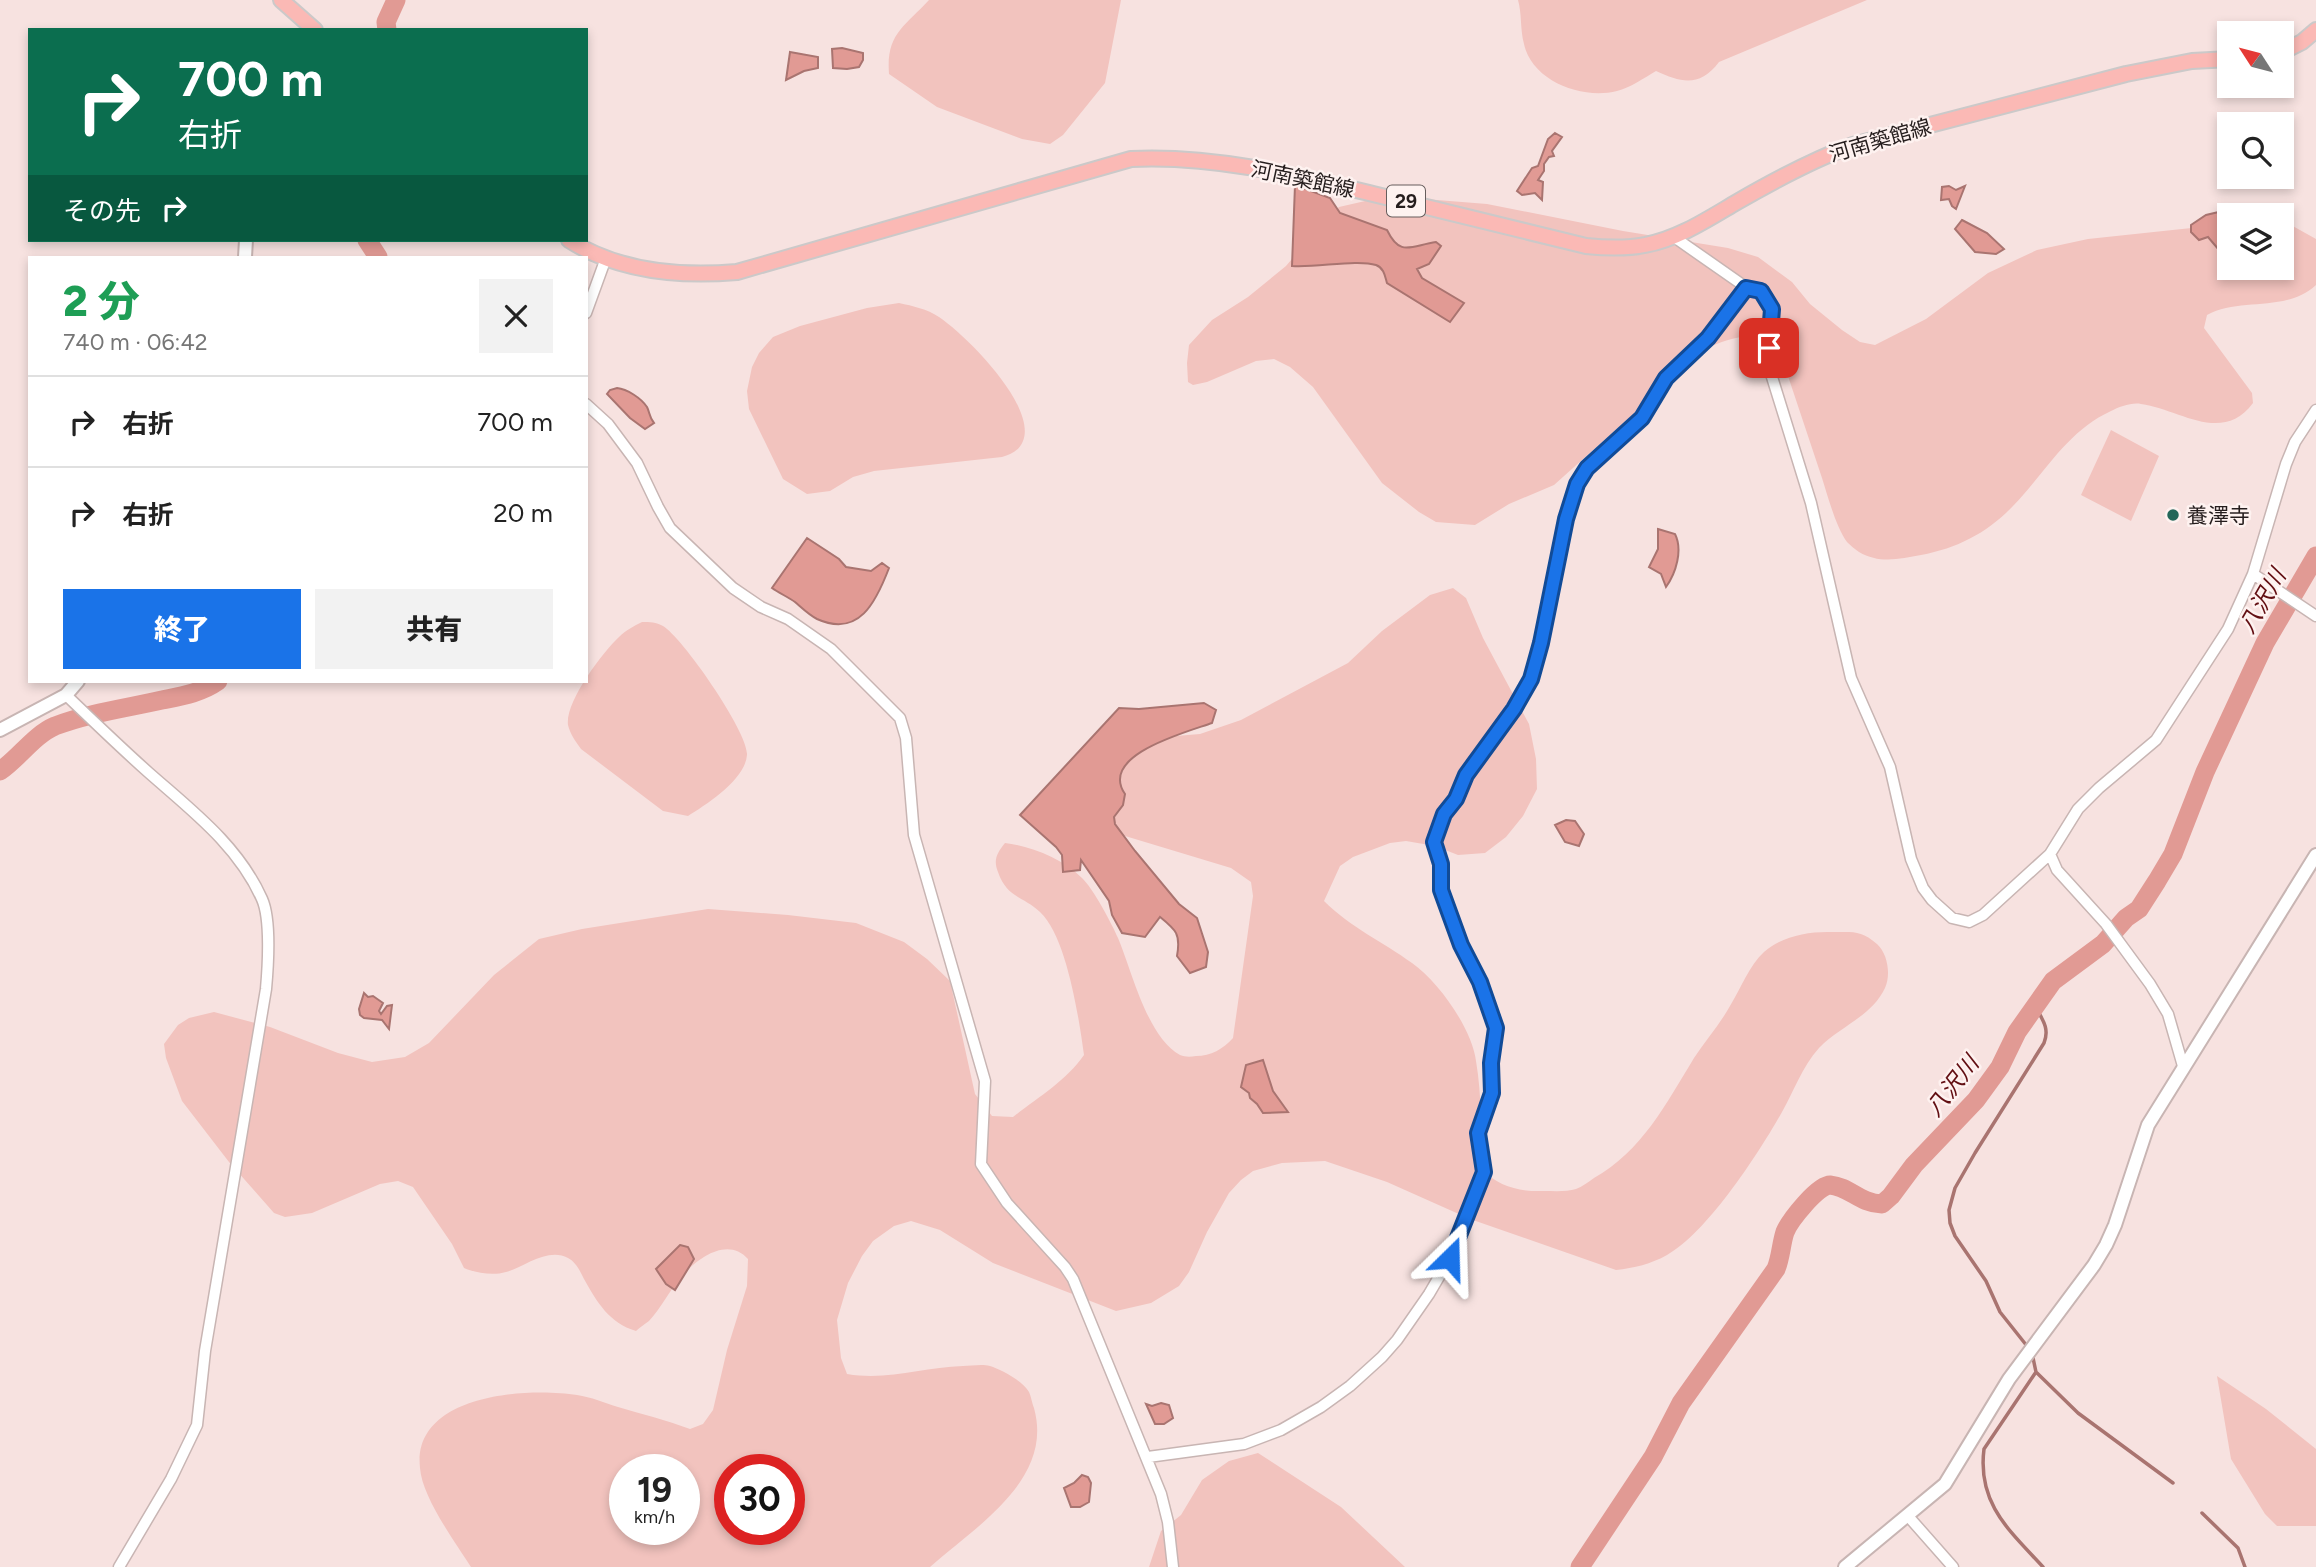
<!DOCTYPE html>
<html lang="ja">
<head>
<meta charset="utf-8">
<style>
  :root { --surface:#fff; --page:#f2f2f2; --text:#222; --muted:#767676; --line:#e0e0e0; --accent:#1a73e8 }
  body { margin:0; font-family:Figtree,"Noto Sans JP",sans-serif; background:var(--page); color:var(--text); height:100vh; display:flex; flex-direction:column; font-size:26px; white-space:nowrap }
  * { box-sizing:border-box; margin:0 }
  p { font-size:23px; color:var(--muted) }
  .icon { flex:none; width:38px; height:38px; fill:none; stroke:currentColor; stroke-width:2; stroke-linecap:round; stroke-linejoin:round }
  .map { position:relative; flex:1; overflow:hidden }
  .panel { position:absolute; left:28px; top:256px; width:560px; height:427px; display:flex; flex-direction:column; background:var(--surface); border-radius:0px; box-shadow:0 4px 10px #0003 }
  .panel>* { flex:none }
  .hud { position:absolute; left:28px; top:28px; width:560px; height:214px; border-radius:0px; box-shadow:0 4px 10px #0003; background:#0b6e4f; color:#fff; overflow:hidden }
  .needle { width:46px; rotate:306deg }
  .buttons { position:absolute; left:2217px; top:21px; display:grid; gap:14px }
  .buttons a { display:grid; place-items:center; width:77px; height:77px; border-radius:0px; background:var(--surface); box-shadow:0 4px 10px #0003; font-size:35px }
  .speed { position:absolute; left:609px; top:1454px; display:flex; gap:14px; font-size:35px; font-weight:700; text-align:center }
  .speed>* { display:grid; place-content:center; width:91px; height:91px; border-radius:50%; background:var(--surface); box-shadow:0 4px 10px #0003; line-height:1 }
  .speed small { font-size:18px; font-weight:400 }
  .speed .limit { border:10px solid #d22; background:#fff; color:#111 }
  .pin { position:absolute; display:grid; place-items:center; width:60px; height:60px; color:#fff; margin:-30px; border-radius:14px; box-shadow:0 4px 10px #0006 }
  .me { position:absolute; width:77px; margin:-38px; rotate:22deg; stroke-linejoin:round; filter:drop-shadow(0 0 5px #0008) }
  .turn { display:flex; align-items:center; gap:24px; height:147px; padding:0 35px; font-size:32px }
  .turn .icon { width:91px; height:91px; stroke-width:2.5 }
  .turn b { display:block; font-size:49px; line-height:60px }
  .then { display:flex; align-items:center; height:66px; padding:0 35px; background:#0003; gap:14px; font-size:26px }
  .round { display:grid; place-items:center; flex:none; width:74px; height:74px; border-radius:0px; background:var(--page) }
  .head { display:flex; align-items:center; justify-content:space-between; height:119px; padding:0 35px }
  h1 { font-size:42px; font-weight:800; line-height:52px; color:#1e9e55 }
  .cta { display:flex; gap:14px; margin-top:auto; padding:14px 35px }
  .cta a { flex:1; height:80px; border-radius:0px; background:var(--accent); color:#fff; font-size:28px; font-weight:800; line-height:80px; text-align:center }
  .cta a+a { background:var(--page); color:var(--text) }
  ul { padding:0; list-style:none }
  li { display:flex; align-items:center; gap:21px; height:91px; padding:0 35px; border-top:2px solid var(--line) }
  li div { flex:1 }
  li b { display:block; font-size:26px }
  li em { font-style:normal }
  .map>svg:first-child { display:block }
  .green { fill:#f2c3be; fill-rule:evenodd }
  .water { fill:#e19a94; stroke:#a97470; stroke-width:2 }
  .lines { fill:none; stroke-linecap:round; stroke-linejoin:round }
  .stream { stroke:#a97470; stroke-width:3.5 }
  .river { stroke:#e19a94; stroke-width:19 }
  .street-casing { stroke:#c8b5b3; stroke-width:13 }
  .secondary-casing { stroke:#c8b5b3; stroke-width:16 }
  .primary-casing { stroke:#cbc9c9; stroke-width:18 }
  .street { stroke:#fff; stroke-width:10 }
  .secondary { stroke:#fff; stroke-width:12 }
  .primary { stroke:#fbb9b5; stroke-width:14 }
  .route-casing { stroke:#114b97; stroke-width:18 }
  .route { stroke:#1a73e8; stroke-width:12 }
  .poi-dot { fill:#236759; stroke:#fef2f0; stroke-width:2.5 }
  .labels { text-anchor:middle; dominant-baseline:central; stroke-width:5; stroke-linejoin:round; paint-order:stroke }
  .shield { fill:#fef2f0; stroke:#665d5c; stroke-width:2 }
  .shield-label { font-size:19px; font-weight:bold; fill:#251d1d }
  .street-label { font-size:21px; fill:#251d1d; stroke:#fef2f0 }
  .poi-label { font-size:21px; fill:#251d1d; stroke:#fef2f0; text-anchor:start }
  .water-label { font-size:23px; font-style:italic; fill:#620e12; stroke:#fef2f0 }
</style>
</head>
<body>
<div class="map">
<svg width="2316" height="1567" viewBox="0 0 2316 1567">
  <rect width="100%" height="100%" fill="#f7e2e0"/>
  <path class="green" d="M 929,0 L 1121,0 L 1105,83 L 1063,135 L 1050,144 L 1022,139 L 937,107 L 889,74 C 886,34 904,27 929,0 Z
    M 1518,0 L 1867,0 L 1719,62 C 1700,87 1682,83 1656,71 C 1644,78 1630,88 1617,91 C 1582,100 1532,81 1524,44 C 1520,29 1522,14 1518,0 Z
    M 1387,196 L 1487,204 L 1623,231 L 1728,248 L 1758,257 L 1792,282 L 1810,304 L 1842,330 L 1860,342 L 1875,345 L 1926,319 L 1988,273 L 2037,250 L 2088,239 L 2229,224 L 2230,268 L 2282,268 L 2282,220 L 2316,239 L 2316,285 C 2286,313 2240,297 2207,315 L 2204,328 L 2252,393 L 2253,403 C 2222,445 2179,409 2141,404 C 2132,402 2119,407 2111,411 C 2067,431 2045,473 2013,506 C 1987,533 1958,548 1921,555 C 1900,559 1879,564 1859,552 C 1856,550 1850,545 1847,542 C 1836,527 1828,497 1822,478 C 1808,436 1794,394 1780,352 C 1776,348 1772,343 1767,341 C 1750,330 1724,341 1707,348 L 1554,485 L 1509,504 L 1475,525 L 1436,522 L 1419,512 L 1382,483 L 1313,387 L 1290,367 L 1274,359 L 1256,361 L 1207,382 L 1193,385 L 1188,382 L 1187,363 L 1189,345 L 1212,320 L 1248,297 L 1286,266 L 1318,228 L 1339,207 Z
    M 899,303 C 913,306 927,309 939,317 C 966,335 1037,406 1023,441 C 1019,451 1011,454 1002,457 L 874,471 L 853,477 L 830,491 L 807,494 L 783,479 L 749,409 L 747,391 L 752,367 L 759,353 L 773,337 L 800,326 L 867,308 Z
    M 2111,430 L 2159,456 L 2131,521 L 2081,495 Z
    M 1453,588 L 1466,598 L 1483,638 L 1529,724 L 1536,759 L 1537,789 L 1523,816 L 1506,837 L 1485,853 L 1458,855 L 1435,846 L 1406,841 L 1390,843 L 1353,857 L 1340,866 L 1324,901 C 1350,927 1383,942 1412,963 C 1439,982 1472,1029 1476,1061 C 1482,1096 1481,1133 1482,1169 C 1498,1187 1521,1192 1544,1191 C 1554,1191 1567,1192 1576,1189 C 1582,1187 1588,1182 1594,1178 C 1642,1151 1666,1104 1694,1058 C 1706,1040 1720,1024 1730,1006 C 1741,988 1749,966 1764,952 C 1782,936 1809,931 1833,932 C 1853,932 1861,930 1877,944 C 1888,954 1891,975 1885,988 C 1872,1016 1839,1027 1819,1048 C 1802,1067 1794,1091 1782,1112 C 1759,1153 1707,1233 1667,1255 C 1651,1264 1634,1268 1616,1270 L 1470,1219 L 1387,1182 L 1325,1161 L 1282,1163 L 1253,1171 L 1241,1180 L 1229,1193 L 1207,1232 L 1189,1272 L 1179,1286 L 1151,1303 L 1116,1311 L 993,1263 L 940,1230 L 911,1221 L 894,1226 L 873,1241 L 862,1256 L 848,1283 L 837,1320 L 841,1358 L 847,1374 C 888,1381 923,1367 963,1366 C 971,1366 982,1364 990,1366 C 1002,1370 1023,1381 1029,1392 C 1031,1396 1032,1403 1034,1408 C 1054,1480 976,1526 930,1567 L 471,1567 C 455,1542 422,1497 420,1468 C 412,1394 527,1387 577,1395 C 591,1397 605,1403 618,1407 C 642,1414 666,1420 690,1429 L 703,1424 L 713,1410 L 727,1350 L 747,1286 L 748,1259 C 727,1235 694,1260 679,1280 C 668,1293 661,1308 649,1321 C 645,1324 640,1327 636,1331 C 609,1323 597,1302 584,1279 C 580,1271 576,1262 568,1258 C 548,1247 524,1267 506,1272 C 493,1276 476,1273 464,1268 L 452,1244 L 413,1187 L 398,1181 L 380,1184 L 312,1213 L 285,1217 L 274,1213 L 229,1162 L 182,1101 L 166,1058 L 164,1044 L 178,1025 L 189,1018 L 214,1012 L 270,1027 L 338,1053 L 372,1062 L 405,1057 L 429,1043 L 494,975 L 539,939 L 582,929 L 708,909 L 788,915 L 856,923 L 904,942 L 927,959 L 950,981 L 975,1094 L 992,1116 L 1013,1117 C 1037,1098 1066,1081 1084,1055 C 1079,1019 1067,937 1040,912 C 1023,896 1007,898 998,872 C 993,860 997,853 1005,843 C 1031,846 1063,859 1082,878 C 1093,888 1112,924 1118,938 C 1132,971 1147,1037 1180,1055 C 1185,1057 1190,1057 1196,1056 C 1211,1056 1223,1049 1233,1038 L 1253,896 L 1251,882 L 1231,868 L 1092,826 L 1104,756 L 1164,737 L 1200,734 L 1241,720 L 1348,663 L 1382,631 L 1430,595 ZM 625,1470 L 684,1470 L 684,1530 L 625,1530 ZM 730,1470 L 789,1470 L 789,1530 L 730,1530 Z
    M 642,622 C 650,622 656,622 663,626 C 682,637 749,733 747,755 C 745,780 707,804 688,816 L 663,811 L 581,749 C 576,742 570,734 568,725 C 565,702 602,653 619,637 C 626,630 634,626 642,622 Z
    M 2217,1376 L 2266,1409 L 2316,1449 L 2316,1526 L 2277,1526 L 2265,1514 L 2231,1459 Z
    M 1258,1453 L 1341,1507 L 1405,1567 L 1149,1567 L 1161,1531 L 1181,1515 L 1202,1480 L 1229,1461 Z"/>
  <path class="water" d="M 842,48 L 863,53 L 863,60 L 859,67 L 847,69 L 833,68 L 832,49 Z
    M 790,52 L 818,57 L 818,68 L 804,71 L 786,80 Z
    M 1555,133 L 1562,137 L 1552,151 L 1554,156 L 1549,157 L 1544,164 L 1544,171 L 1538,180 L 1543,182 L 1542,200 L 1535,193 L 1522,195 L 1517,191 L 1532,168 L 1538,166 L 1548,139 Z
    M 1295,185 L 1330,198 L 1340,213 L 1387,230 C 1400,257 1410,246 1436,242 L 1441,246 L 1429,264 L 1417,269 L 1422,278 L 1464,303 L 1450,322 L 1387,283 C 1385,276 1384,268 1376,265 C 1357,259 1316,268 1292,266 Z
    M 1949,186 L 1956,190 L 1965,186 L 1956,209 L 1952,206 L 1949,199 L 1941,200 L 1942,187 Z
    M 2227,210 L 2229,245 L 2219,250 L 2208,237 L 2199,240 L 2191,232 L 2191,225 L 2206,215 Z
    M 1962,220 L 1987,233 L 2004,249 L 1996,254 L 1975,252 L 1955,229 Z
    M 617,388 C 627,389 641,398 647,407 C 650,413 649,417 654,423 L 645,429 L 630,418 L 607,394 L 610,390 Z
    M 1658,529 L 1675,534 C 1683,550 1676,573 1666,587 L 1661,574 L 1649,567 L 1658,549 Z
    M 807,538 L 839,559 L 846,567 L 871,571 L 882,563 L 889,568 C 876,602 859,638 817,619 C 809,615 802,608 795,602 C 788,597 779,593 772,588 Z
    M 1204,703 L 1216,710 L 1212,723 C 1187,732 1098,755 1125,794 L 1123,805 L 1114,817 L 1115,824 L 1135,851 L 1179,904 L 1197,918 L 1208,952 L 1206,967 L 1190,973 L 1177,956 C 1181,934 1176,930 1160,917 L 1145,937 L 1122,933 L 1112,915 L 1109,901 L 1081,860 L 1080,870 L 1063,872 L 1062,855 L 1056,847 L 1020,815 L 1119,708 L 1139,709 Z
    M 1566,820 L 1575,821 L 1584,834 L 1579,846 L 1565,842 L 1555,825 Z
    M 364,993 L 368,997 L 373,996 L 383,1003 L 379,1011 L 381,1014 L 387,1006 L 392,1005 L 389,1029 L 382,1020 L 364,1018 L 360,1015 L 359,1009 Z
    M 1263,1060 L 1273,1091 L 1288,1112 L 1263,1113 L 1257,1104 L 1250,1098 L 1249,1093 L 1241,1087 L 1246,1065 Z
    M 680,1245 L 688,1247 L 694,1259 L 675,1290 L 666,1284 L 656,1269 Z
    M 1161,1403 L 1169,1405 L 1173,1418 L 1164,1424 L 1155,1424 L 1146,1404 L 1152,1406 Z
    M 1082,1475 L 1088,1477 L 1091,1483 L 1089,1502 L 1080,1507 L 1071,1507 L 1064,1488 L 1074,1483 Z"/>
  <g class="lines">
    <path class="stream" d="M 2027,1346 L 2000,1312 L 1986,1281 L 1955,1236 L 1950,1223 L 1949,1210 L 1955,1188 L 1975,1153 L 2044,1043 C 2050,1028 2042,1019 2035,1006
      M 2032,1353 L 2036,1372 L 2078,1413 L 2173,1483
      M 2036,1372 L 1984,1449 C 1977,1504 2010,1531 2043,1567
      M 2202,1513 L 2238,1548 L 2245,1567"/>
    <path class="river" d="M 387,30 L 386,22 L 396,0
      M 367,240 L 378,257
      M 0,771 C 19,758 34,735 55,726 C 89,713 127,708 162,700 C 182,696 201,693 218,681
      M 1580,1567 L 1653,1457 L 1681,1403 L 1776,1269 C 1781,1257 1781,1244 1785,1232 C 1790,1220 1818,1185 1830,1185 C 1850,1187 1859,1203 1882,1204 L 1891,1196 L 1914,1165 L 1976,1100 L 2000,1067 L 2017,1032 L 2053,981 L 2103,944 L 2126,918 L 2139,909 L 2157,881 L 2173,854 L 2205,772 L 2265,643 L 2316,556"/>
    <g class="street-casing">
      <path id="street" d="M 1674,237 L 1747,288 L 1761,291 L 1772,309 L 1769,348 L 1772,377 L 1811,503 L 1851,678 L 1890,767 L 1911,859 L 1923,888 L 1932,900 L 1952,918 L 1969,922 L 1983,915 L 2050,854 L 2078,809 L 2099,788 L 2156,740 L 2228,629 L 2253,574 L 2286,464 L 2295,442 L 2316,410
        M 586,313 L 606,258
        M 586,404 L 608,424 L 637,463 L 658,507 L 670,528 L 733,588 L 761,607 L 788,619 L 831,649 L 900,718 L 906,738 L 914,835 L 985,1081 L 981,1164 L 1007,1203 L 1065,1267 L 1073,1279 L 1161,1494 L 1168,1522 L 1173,1567
        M 2253,574 L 2316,616
        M 66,695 C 93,721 120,747 148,772 C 191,810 238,845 262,899 C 271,919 268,967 266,989 L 205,1351 L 197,1425 L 171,1479 L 119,1567
        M 2050,854 L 2057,870 L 2106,924 L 2150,984 L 2168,1014 L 2183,1066
        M 1148,1457 L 1244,1444 L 1281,1430 L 1321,1407 L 1350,1386 L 1382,1357 L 1397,1340 L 1429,1294 L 1450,1258 L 1484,1172 L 1478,1133 L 1492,1093 L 1491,1063 L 1496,1028 L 1480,982 L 1461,945 L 1441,890 L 1441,864 L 1434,842 L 1444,814 L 1456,799 L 1466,775 L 1514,709 L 1531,679 L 1541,643 L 1566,519 L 1577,484 L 1587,468 L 1641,418 L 1666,378 L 1708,338 L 1747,288
        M 1908,1516 L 1953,1567"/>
    </g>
    <g class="secondary-casing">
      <path id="secondary" d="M 245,257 L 246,240
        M 0,730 L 66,695 L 78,681
        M 1845,1567 L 1945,1484 L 2009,1379 L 2094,1265 L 2106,1245 L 2115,1225 L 2148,1125 L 2316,855"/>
    </g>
    <g class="primary-casing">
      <path id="primary" d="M 281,0 L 315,30
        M 2282,52 L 2302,42 L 2316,30
        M 569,240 C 619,272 679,277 737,272 L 1131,159 C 1213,155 1294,175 1373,194 C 1444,211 1515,228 1586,246 C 1606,248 1625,249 1645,245 C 1678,239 1708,219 1737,202 C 1775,180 1812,160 1853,145 L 2126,74 L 2192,61 L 2230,59"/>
    </g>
    <use href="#street" class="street"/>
    <use href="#secondary" class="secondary"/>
    <use href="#primary" class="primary"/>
  </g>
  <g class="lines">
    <g class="route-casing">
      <path id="route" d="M 1450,1258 L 1484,1172 L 1478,1133 L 1492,1093 L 1491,1063 L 1496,1028 L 1480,982 L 1461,945 L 1441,890 L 1441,864 L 1434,842 L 1444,814 L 1456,799 L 1466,775 L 1514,709 L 1531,679 L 1541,643 L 1566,519 L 1577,484 L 1587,468 L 1642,418 L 1666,378 L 1708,338 L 1746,288 L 1761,291 L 1772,309 L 1769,348"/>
    </g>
    <use href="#route" class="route"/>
  </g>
  <circle class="poi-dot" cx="2173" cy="515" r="7"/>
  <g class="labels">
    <rect class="shield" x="1387" y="185.5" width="38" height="31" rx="5"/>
    <g class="shield-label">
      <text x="1406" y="201">29</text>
    </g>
    <g class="street-label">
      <text transform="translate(1880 140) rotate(-16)">河南築館線</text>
      <text transform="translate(1303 179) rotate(12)">河南築館線</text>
    </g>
    <g class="poi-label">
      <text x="2187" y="515">養澤寺</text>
    </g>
    <g class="water-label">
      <text transform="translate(2262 601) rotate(-60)">八沢川</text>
      <text transform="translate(1952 1086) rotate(-52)">八沢川</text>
    </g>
  </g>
</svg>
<div class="buttons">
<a><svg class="needle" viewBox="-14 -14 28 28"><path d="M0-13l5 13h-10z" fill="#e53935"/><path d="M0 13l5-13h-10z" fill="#767676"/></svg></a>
<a><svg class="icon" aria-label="search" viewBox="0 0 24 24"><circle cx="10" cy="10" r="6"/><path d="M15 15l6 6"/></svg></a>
<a><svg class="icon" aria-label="layers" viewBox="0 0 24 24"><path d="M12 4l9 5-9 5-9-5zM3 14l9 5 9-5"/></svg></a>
</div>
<div class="speed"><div>19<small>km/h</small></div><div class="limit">30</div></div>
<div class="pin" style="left:1769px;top:348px;background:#d93025"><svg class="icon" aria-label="arrive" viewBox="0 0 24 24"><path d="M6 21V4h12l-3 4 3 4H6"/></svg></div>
<svg class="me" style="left:1450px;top:1258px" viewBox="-20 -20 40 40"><path d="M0-17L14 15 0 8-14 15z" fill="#1a73e8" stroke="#fff" stroke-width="4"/></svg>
<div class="hud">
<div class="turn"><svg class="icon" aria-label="right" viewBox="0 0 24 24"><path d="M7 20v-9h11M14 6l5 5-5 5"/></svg><div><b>700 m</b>右折</div></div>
<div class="then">その先<svg class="icon" aria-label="right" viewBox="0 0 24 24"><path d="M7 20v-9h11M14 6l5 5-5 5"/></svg></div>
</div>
<section class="panel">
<div class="head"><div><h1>2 分</h1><p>740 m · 06:42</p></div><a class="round"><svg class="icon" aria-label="close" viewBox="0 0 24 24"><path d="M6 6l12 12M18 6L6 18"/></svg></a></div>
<ul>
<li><svg class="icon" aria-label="right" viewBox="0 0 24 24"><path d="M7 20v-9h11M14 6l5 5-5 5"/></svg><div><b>右折</b></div><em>700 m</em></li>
<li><svg class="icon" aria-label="right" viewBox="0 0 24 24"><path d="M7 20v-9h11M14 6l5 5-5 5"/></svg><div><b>右折</b></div><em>20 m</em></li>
</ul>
<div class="cta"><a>終了</a><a>共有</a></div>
</section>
</div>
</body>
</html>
